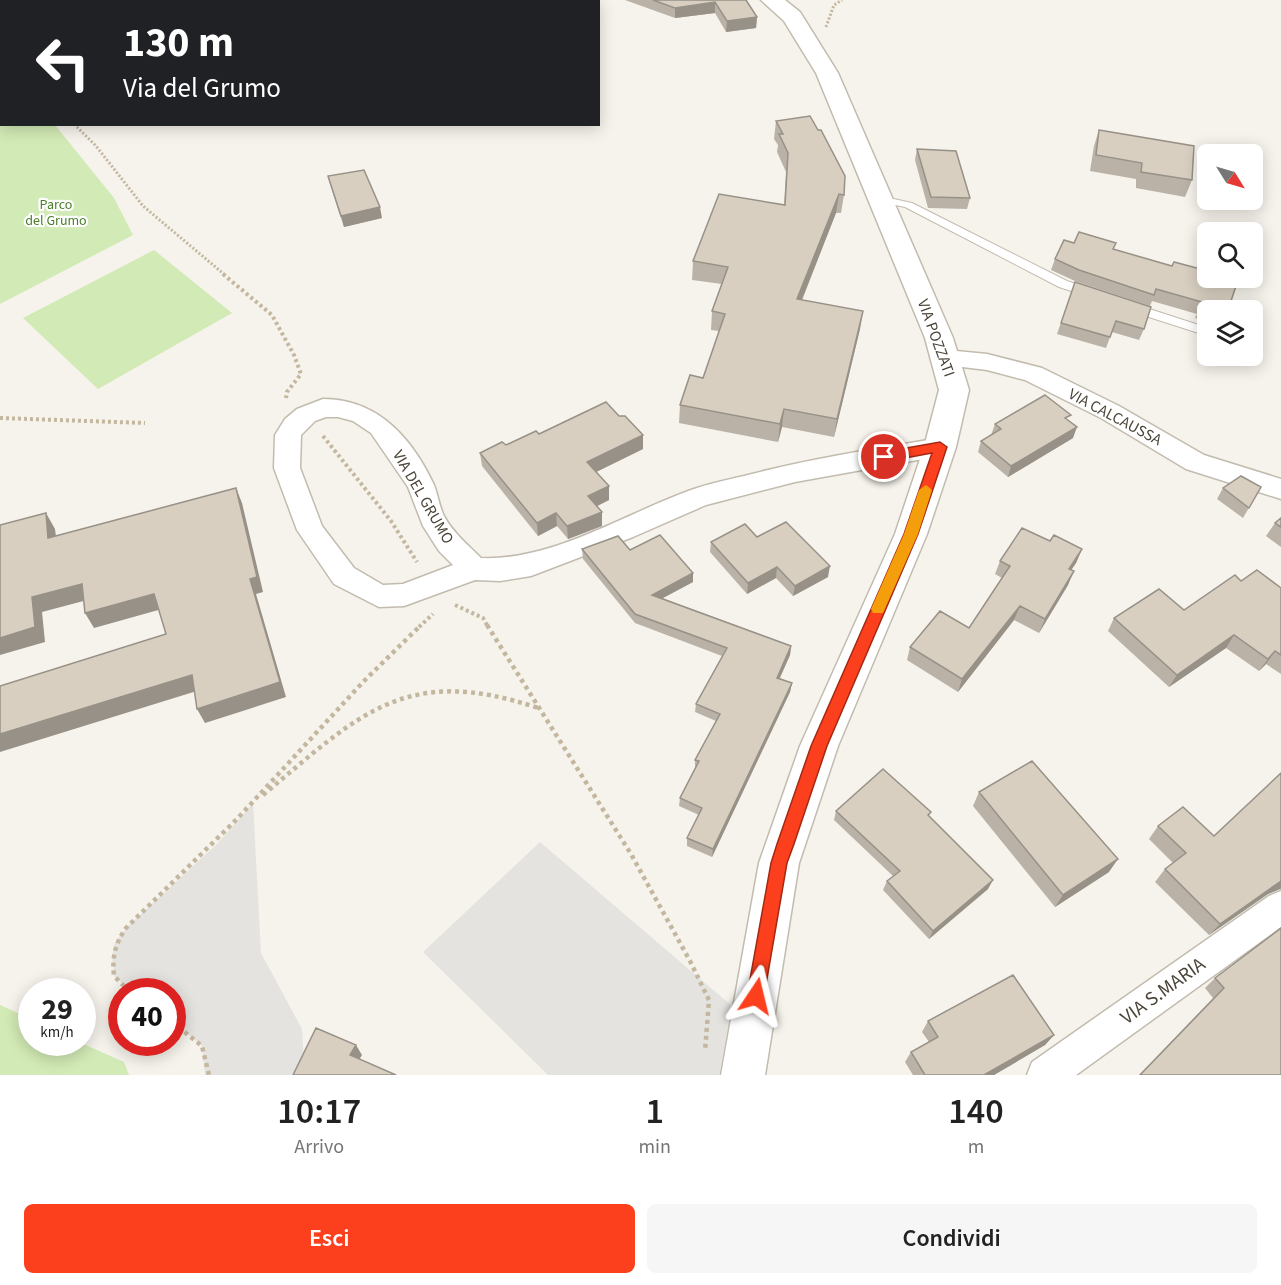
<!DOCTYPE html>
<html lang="it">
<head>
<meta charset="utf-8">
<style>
  :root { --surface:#fff; --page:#f6f6f6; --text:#222; --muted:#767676; --accent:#fc3f1d }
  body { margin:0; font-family:"Source Sans 3",sans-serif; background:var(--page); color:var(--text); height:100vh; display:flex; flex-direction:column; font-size:22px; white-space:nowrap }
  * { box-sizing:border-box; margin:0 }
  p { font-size:20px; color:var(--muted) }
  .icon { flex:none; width:33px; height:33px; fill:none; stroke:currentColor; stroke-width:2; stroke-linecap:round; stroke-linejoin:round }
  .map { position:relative; height:1075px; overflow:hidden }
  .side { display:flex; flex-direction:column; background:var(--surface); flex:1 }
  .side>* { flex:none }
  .hud { position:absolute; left:0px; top:0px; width:600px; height:126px; box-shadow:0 3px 15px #0003; background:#202124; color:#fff; overflow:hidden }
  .needle { width:39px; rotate:127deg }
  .tools { position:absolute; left:1197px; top:144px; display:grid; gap:12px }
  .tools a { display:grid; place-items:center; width:66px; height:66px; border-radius:9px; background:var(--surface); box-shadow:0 3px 15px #0003; font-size:30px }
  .speed { position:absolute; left:18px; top:978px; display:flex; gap:12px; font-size:30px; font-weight:700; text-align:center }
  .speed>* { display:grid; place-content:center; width:78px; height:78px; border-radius:50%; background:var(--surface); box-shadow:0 3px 15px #0003; line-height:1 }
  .speed small { font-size:15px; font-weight:400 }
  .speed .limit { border:9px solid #d22; background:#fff; color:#111 }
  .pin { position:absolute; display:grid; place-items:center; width:51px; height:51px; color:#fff; margin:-26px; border:3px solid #fff; border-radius:50%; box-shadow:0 2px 6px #0007 }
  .me { position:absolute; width:66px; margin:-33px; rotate:10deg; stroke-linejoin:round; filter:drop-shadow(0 0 4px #0008) }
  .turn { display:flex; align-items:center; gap:21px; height:126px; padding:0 24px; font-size:27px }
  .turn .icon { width:78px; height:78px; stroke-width:2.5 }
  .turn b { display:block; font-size:42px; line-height:51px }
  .eta { display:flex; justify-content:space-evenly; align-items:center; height:102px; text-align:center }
  .eta b { font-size:36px; font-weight:600; line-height:42px }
  .action { display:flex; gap:12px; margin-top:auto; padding:12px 24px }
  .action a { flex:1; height:69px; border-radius:9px; background:var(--accent); color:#fff; font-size:24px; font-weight:600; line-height:69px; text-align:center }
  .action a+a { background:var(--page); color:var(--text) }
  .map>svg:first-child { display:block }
  .green { fill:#d2eab5 }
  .parking { fill:#e5e3e0 }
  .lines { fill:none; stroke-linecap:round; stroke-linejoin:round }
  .canal { fill:#a9d4f2; fill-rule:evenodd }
  .service-casing { stroke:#c2bbae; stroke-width:2 }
  .minor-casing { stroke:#c2bbae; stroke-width:3 }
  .tertiary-casing { stroke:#c2bbae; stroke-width:3 }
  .path-far2 { stroke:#c4b79f; stroke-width:3; stroke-dasharray:2 2; stroke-linecap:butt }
  .path-far1 { stroke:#c4b79f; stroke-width:4; stroke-dasharray:3 3; stroke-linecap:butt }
  .path { stroke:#c4b79f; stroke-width:4.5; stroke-dasharray:4 4; stroke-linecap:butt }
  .service { fill:#fff; fill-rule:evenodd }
  .minor { fill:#fff; fill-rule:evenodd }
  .tertiary { fill:#fff; fill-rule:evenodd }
  .wall { fill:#bab2a6 }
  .shaded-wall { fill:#979187 }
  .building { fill:#d8cfc1; stroke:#979187; stroke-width:1.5 }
  .route { fill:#fc3f1d; stroke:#a42913; stroke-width:1.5 }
  .slow { fill:#f59e0b }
  .labels { text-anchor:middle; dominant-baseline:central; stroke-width:4.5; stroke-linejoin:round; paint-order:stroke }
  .far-park-label { font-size:14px; fill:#4a7f2a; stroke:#fff }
  .street-label { font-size:16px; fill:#4b4439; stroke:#fff }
  .near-street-label { font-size:20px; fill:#4b4439; stroke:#fff }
</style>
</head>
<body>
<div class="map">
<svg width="1281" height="1075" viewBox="0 0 1281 1075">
  <rect width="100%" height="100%" fill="#f6f3ec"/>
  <path class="green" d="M 0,59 L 2,124 L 55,125 L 114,198 L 133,235 L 0,304 Z
    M 154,250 L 232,313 L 98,389 L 23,318 Z
    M 0,1005 L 31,1019 L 32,1042 L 81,1043 L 124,1062 L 129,1075 L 0,1075 Z"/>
  <path class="parking" d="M 253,803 L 261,953 L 302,1029 L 304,1060 L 299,1075 L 205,1075 L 202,1046 L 173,1022 L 172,992 L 130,991 L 114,976 L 112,956 L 115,943 L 126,928 L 218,843 Z
    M 540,842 L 732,1006 L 719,1075 L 548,1075 L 423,952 Z"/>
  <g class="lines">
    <path class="canal" d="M 194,0 L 220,0 L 193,2 Z
      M 0,35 L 2,35 L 2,49 L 0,49 Z"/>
    <g class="service-casing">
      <path id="service" d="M 880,196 L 912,203 L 1067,281 L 1094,290 L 1096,293 L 1090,297 L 1059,287 L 905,207 L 876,201 L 876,197 Z
        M 1131,303 L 1208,328 L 1208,336 L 1127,310 L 1127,304 Z"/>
    </g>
    <g class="minor-casing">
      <path id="minor" d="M 228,0 L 248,0 L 227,2 Z
        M 946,350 L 987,354 L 1042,368 L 1119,406 L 1204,455 L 1281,479 L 1281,499 L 1186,469 L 1101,418 L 1025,380 L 987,370 L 938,364 L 934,358 L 938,352 Z
        M 323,399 C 378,399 412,438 434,485 C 438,495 439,506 444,516 C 453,533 468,545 481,558 C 553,561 624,514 691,490 C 708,484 726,480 744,476 C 808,459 874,449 940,438 L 949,440 L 953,447 L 949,454 L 940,456 L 795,482 L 706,505 L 633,537 L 531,576 L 500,581 L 475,580 L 404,606 L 379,607 L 334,584 L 297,530 L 274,468 L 275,435 L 285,419 L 297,409 ZM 326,417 L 338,417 L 353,421 L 371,433 L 408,487 L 423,526 L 439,551 L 453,565 L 403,584 L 383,585 L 354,568 L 322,526 L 300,468 L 301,435 L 315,421 Z
        M 1281,891 L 1281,927 L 1076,1075 L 1027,1075 L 1032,1062 L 1269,896 Z"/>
    </g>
    <g class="tertiary-casing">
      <path id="tertiary" d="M 761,0 L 785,0 L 800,12 L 838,73 L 953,338 L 969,390 L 956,447 L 927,534 L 838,746 L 799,863 L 765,1075 L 721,1075 L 759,863 L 800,746 L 895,534 L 924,447 L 939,390 L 925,338 L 816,73 L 784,21 Z"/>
    </g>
    <path class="path-far2" d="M 826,27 L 834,5 L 842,0
      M 74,124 L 96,146 L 143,206 L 225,275"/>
    <path class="path-far1" d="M 223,274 L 272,315 L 294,355 L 301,374 L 287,392 L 286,398
      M 0,418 L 145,423
      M 323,436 L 391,521 L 417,562
      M 455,605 L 483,618 L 488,627
      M 419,627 L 433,614"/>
    <path class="path" d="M 487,625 L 631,854 L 690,961 L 709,1000 L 705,1051
      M 263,795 C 359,715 405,663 538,708
      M 130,992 L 114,976 C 112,957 115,944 126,928 L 237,819 L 363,682 L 421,625
      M 172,1022 L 202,1046 L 209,1075"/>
    <use href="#service" class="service"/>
    <use href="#minor" class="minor"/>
    <use href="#tertiary" class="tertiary"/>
  </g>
  <path class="wall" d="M 625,0 L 746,0 L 757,17 L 756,28 L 726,32 L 715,13 L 675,18 Z
    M 776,121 L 844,195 L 841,213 L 836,213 L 801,300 L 860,329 L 834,437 L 782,427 L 778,442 L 679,423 L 680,405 L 703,378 L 719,331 L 711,330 L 712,311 L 722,284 L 692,280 L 693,261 L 784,205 L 786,172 L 777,152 L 778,145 L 774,139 Z
    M 1099,130 L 1192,180 L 1185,197 L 1136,188 L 1136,179 L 1090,171 L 1094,146 Z
    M 917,149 L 970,198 L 967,209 L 928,208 L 915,160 Z
    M 328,176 L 382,218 L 344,227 L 331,187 Z
    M 1074,243 L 1116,243 L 1113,249 L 1228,310 L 1208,310 L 1208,321 L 1195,318 L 1197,314 L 1152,301 L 1150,306 L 1075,281 L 1051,270 L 1055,259 Z
    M 1075,282 L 1144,329 L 1139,340 L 1112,332 L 1106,348 L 1057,334 Z
    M 1069,420 L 1073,438 L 1008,477 L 978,452 L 981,441 L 991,435 L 995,424 Z
    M 539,434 L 643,449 L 596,472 L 609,486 L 609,500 L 597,506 L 602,526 L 568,539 L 557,526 L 538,536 L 482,466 L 480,453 L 506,445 Z
    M 1261,487 L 1243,518 L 1217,499 L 1223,488 Z
    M 1281,518 L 1281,547 L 1266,536 L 1275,523 Z
    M 757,537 L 828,577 L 793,596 L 776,578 L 747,594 L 710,552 L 711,542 Z
    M 1050,541 L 1082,549 L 1076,563 L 1071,570 L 1068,585 L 1039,633 L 1014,620 L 958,692 L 907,660 L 910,647 L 969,628 L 1002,578 L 995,574 L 1000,561 Z
    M 582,549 L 630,550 L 693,573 L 693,582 L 662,598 L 791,646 L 790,655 L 780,678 L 792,683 L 790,692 L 712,857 L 687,846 L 687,838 L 699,815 L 679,806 L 680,798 L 696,768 L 695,768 L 695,760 L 716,721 L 695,712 L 696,704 L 722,656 L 635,623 L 583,559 Z
    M 1241,581 L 1281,588 L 1281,674 L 1266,664 L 1259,671 L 1226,648 L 1169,687 L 1108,631 L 1114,618 L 1184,610 Z
    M 1281,773 L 1281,890 L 1280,889 L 1268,894 L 1209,935 L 1155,882 L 1165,869 L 1173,863 L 1149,839 L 1158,826 L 1214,836 Z
    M 979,792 L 1109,872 L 1055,907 L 973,806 Z
    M 836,811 L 931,812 L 929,816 L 988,889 L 929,939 L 883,890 L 887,881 L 893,876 L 834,820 Z
    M 1281,928 L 1281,1075 L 1139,1075 L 1213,998 L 1205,988 L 1215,978 Z
    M 928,1021 L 1054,1035 L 1045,1045 L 994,1075 L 913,1075 L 905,1062 L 911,1052 L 929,1042 L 922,1032 Z"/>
  <path class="shaded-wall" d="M 715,2 L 715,13 L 675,18 L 675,8 Z
    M 757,17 L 756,28 L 726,32 L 727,21 Z
    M 839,194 L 836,213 L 795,318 L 797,299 Z
    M 380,207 L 382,218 L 344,227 L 341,216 Z
    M 863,311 L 860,329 L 834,437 L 837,419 Z
    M 784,409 L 782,427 L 778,442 L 780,424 Z
    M 1077,427 L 1073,438 L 1008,477 L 1011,466 Z
    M 643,435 L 643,449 L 588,476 L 587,462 Z
    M 609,486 L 609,500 L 589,510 L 588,496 Z
    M 236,488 L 242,503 L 263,592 L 256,594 L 286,697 L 205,723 L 197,709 L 250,579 Z
    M 602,512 L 602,526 L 568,539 L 567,526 Z
    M 46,513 L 55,529 L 58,553 L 48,538 Z
    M 556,513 L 557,526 L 538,536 L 537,523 Z
    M 1082,549 L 1076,563 L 1063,582 L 1069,569 Z
    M 830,566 L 828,577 L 793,596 L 795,586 Z
    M 777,567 L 776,578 L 747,594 L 748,583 Z
    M 1074,571 L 1068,585 L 1039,633 L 1045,619 Z
    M 693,573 L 693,582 L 652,604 L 652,595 Z
    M 82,584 L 91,599 L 42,612 L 45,642 L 0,655 L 0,638 L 32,597 Z
    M 154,594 L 162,609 L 94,628 L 85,613 Z
    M 1020,606 L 1014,620 L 958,692 L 962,679 Z
    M 1234,635 L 1226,648 L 1169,687 L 1177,675 Z
    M 791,646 L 790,655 L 776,686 L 777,678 Z
    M 1275,651 L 1266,664 L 1259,671 L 1268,659 Z
    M 192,675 L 200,690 L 0,752 L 0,734 Z
    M 792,683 L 790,692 L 712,857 L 713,849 Z
    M 1118,859 L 1109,872 L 1055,907 L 1063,895 Z
    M 993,880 L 988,889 L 929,939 L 933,931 Z
    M 1281,881 L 1281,888 L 1280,889 L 1268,894 L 1209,935 L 1220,924 Z
    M 1054,1035 L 1045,1045 L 994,1075 L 984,1075 Z
    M 356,1045 L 362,1055 L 356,1065 L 350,1055 Z"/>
  <path class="building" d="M 318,0 L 519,0 L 518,2 L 315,2 Z
    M 653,0 L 746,0 L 757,17 L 727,21 L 715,2 L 675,8 Z
    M 810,116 L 818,130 L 821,130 L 845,176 L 844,195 L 839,194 L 797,299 L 863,311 L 837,419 L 784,409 L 780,424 L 680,405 L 690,375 L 703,378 L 725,314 L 712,311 L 728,267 L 693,261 L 719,194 L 785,205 L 788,153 L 779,134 L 783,134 L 776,121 Z
    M 1099,130 L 1194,146 L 1192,180 L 1141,172 L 1142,163 L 1096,155 Z
    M 917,149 L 956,151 L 970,198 L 931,197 Z
    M 364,170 L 380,207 L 341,216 L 328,176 Z
    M 1079,232 L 1116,243 L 1113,249 L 1172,266 L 1174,262 L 1208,271 L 1208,278 L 1229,278 L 1238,280 L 1228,310 L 1213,310 L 1200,307 L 1202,302 L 1156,289 L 1154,295 L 1079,270 L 1055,259 L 1064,240 L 1074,243 Z
    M 1075,282 L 1151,307 L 1144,329 L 1116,321 L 1110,337 L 1061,323 Z
    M 1045,395 L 1071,415 L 1065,418 L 1077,427 L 1011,466 L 981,441 L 1001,429 L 995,424 Z
    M 606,402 L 619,416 L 625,416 L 643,435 L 587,462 L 609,486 L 588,496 L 602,512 L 567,526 L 556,513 L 537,523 L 480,453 L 502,442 L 506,445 L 536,431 L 539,434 Z
    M 1241,476 L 1261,487 L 1249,508 L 1223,488 Z
    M 236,488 L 257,577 L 250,579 L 280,682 L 197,709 L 192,675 L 0,734 L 0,686 L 166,634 L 154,594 L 85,613 L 82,584 L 32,597 L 35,627 L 0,638 L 0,525 L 46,513 L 48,538 Z
    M 1281,518 L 1281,527 L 1275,523 Z
    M 786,522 L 830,566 L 795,586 L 777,567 L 748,583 L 711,542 L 745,524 L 757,537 Z
    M 1022,528 L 1050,541 L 1054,535 L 1082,549 L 1069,569 L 1074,571 L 1045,619 L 1020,606 L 962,679 L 910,647 L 940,611 L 969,628 L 1010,566 L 1000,561 Z
    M 660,535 L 693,573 L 652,595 L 791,646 L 777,678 L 792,683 L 713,849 L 687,838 L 702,808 L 680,798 L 699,761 L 695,760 L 720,714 L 696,704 L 727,648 L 635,614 L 582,549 L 618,536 L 630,550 Z
    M 1257,570 L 1281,588 L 1281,655 L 1275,651 L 1268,659 L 1234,635 L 1177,675 L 1114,618 L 1159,589 L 1184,610 L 1235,575 L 1241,581 Z
    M 1032,761 L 1118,859 L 1063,895 L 979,792 Z
    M 883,769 L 931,812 L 928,815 L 993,880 L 933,931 L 887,881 L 900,871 L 836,811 Z
    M 1281,773 L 1281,881 L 1220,924 L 1165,869 L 1186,853 L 1158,826 L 1183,807 L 1214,836 Z
    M 1281,928 L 1281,1075 L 1140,1075 L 1224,988 L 1215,978 Z
    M 1013,975 L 1054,1035 L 984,1075 L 925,1075 L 911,1052 L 938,1037 L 928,1021 Z
    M 316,1028 L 356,1045 L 350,1055 L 396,1075 L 293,1075 Z"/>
  <path class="route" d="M 940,442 L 947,447 L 918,534 L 827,746 L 794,844 L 787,863 L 764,996 L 762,1002 L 756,1005 L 749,1002 L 747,996 L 771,863 L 777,844 L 811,746 L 904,534 L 932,453 L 884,462 L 877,457 L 884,452 Z"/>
  <path class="slow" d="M 926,485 L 932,490 L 918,534 L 883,613 L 873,613 L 871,609 L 904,534 L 919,490 Z"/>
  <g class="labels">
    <g class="far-park-label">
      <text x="56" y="205">Parco<tspan x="56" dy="16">del Grumo</tspan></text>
    </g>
    <g class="street-label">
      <text transform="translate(936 338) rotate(70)">VIA POZZATI</text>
      <text transform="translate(1115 417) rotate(28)">VIA CALCAUSSA</text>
      <text transform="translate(423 497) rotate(60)">VIA DEL GRUMO</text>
    </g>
    <g class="near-street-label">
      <text transform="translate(1163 991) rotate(-36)">VIA S.MARIA</text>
    </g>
  </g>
</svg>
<div class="tools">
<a><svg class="needle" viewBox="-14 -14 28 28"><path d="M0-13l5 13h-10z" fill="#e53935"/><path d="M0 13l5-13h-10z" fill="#767676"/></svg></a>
<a><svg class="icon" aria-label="search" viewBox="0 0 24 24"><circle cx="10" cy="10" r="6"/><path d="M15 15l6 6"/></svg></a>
<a><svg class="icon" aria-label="layers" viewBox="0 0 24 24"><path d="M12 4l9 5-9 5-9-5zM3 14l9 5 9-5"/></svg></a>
</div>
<div class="speed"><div>29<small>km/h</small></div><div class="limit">40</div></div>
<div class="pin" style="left:884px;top:457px;background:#d93025"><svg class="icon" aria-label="arrive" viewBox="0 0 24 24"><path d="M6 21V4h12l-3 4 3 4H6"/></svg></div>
<svg class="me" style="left:756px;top:996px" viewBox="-20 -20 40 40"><path d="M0-17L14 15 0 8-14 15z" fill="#fc3f1d" stroke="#fff" stroke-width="4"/></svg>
<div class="hud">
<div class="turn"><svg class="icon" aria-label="left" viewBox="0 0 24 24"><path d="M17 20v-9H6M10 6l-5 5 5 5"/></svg><div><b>130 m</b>Via del Grumo</div></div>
</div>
</div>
<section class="side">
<div class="eta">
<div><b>10:17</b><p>Arrivo</p></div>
<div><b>1</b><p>min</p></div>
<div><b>140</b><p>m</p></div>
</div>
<div class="action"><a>Esci</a><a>Condividi</a></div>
</section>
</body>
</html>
